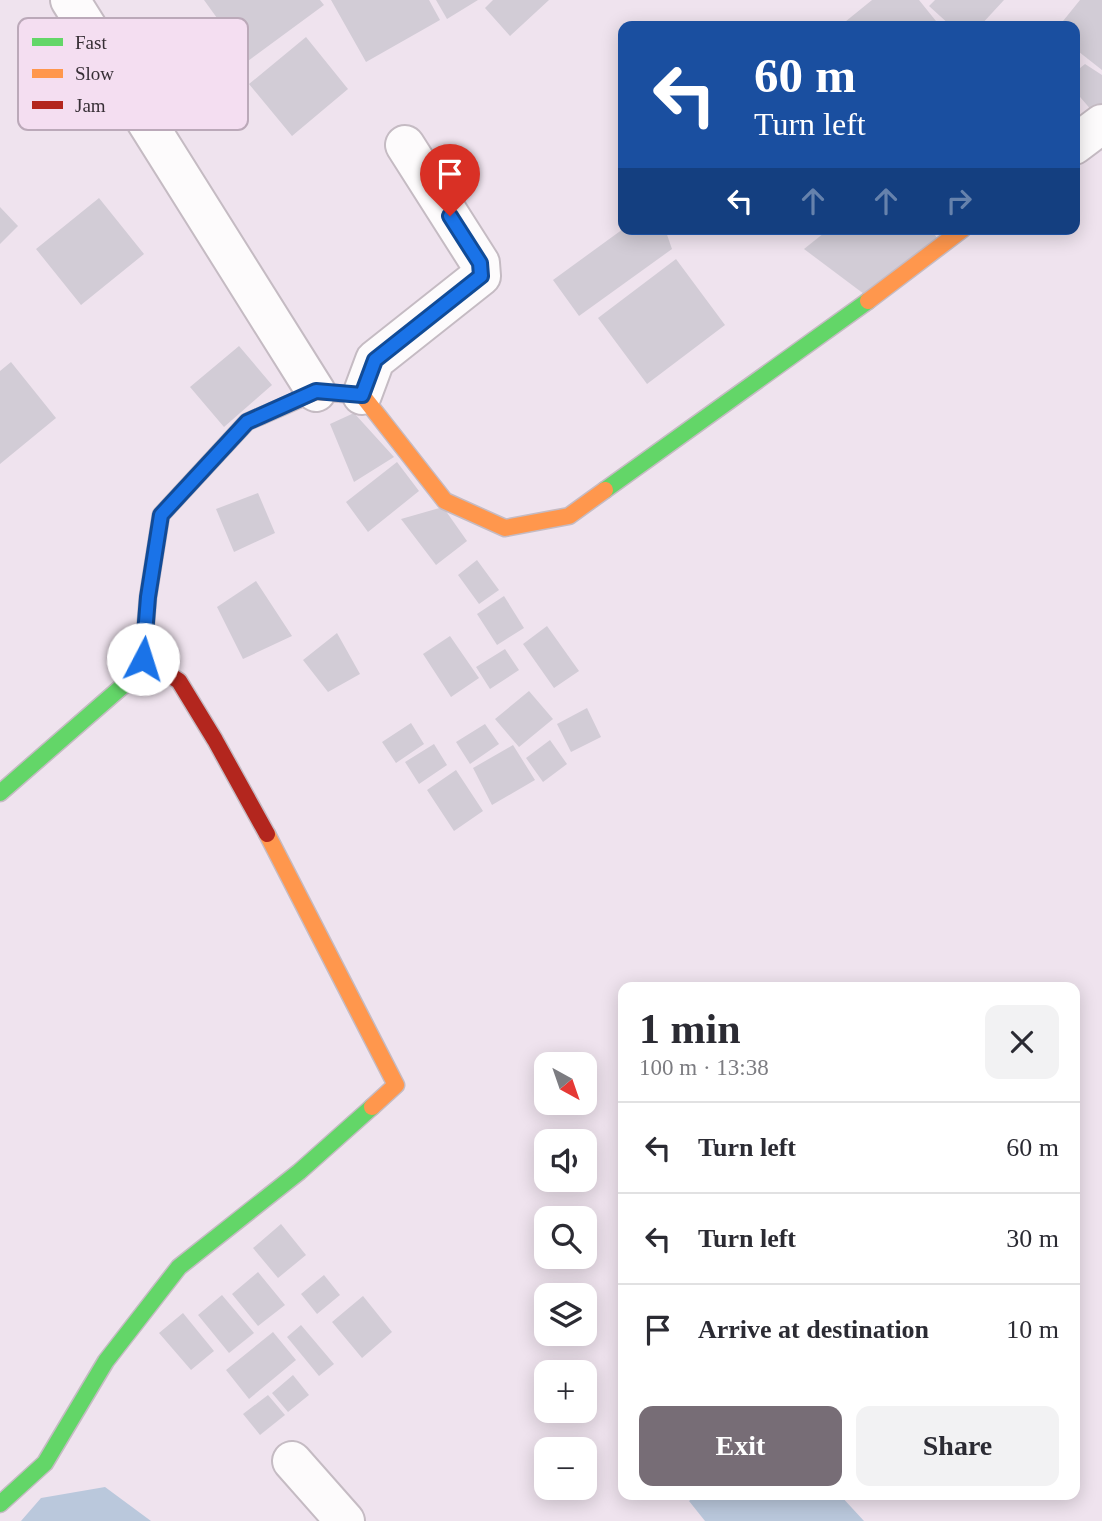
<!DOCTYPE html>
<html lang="en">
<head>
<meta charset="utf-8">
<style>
  :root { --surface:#fff; --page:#f2f2f3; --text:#2b2b33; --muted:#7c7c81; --line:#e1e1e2; --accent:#776d76 }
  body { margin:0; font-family:Georgia,serif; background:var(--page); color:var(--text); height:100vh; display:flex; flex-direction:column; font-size:26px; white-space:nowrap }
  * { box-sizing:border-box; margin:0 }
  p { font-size:23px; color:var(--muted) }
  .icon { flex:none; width:38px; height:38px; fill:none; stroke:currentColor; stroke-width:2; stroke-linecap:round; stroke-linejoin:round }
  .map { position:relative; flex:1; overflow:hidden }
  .drawer { position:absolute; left:618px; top:982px; width:462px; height:518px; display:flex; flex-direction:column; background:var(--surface); border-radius:14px; box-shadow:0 4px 18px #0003 }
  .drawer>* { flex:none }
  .guide { position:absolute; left:618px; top:21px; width:462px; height:214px; border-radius:14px; box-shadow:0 4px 18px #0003; background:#1a4fa0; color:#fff; overflow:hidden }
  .needle { width:46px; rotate:140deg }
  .fabs { position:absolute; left:534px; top:1052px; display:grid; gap:14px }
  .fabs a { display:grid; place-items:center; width:63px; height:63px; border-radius:14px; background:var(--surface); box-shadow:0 4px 18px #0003; font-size:35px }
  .pin { position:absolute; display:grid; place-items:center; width:60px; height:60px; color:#fff; margin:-72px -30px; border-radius:50% 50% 50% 0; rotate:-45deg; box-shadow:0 0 7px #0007 }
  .pin .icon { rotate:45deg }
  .me { position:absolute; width:77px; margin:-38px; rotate:5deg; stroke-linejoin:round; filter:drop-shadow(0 0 5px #0008) }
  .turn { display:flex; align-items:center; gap:24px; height:147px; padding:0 21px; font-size:32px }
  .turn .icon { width:91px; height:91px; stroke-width:2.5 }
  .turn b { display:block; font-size:49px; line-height:60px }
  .lanes { display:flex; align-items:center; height:66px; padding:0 21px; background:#0003; justify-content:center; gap:35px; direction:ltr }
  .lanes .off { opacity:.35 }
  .round { display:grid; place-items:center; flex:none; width:74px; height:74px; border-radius:14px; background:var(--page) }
  .summary { display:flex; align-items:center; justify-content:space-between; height:119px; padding:0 21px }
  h1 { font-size:42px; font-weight:700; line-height:52px }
  .action { display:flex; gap:14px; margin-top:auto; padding:14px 21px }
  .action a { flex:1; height:80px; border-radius:14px; background:var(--accent); color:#fff; font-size:28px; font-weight:700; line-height:80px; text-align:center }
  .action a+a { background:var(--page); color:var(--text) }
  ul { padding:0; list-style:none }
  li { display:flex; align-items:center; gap:21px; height:91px; padding:0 21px; border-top:2px solid var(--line) }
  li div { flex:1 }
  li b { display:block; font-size:26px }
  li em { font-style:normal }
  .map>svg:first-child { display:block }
  .water { fill:#bac8dc }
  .building { fill:#d2ccd6 }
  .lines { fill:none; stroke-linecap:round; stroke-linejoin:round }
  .street-casing { stroke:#c5bbc3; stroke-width:42 }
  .fast-casing { stroke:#c5bbc3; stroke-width:19 }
  .slow-casing { stroke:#c5bbc3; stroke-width:19 }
  .jam-casing { stroke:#c5bbc3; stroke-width:19 }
  .street { stroke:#fdfbfc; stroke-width:38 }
  .fast { stroke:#63d668; stroke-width:16 }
  .slow { stroke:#ff974d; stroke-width:16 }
  .jam { stroke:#b3261e; stroke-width:16 }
  .route-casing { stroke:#114b97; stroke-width:18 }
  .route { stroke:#1a73e8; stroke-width:12 }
  .key { fill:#f4def1; stroke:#bba9b9; stroke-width:2 }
  .key-label { font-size:19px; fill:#362e35 }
</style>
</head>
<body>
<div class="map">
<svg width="1102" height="1521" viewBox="0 0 1102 1521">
  <rect width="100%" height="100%" fill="#efe3ee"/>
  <path class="water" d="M 105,1487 L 151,1521 L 21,1521 L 41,1498 Z
    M 698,1494 L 840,1495 L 864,1521 L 705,1521 L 689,1501 Z"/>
  <path class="building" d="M 204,0 L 320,0 L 324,5 L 248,61 Z
    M 331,0 L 429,0 L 440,20 L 366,62 Z
    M 436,0 L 478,0 L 447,19 Z
    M 493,0 L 549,0 L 510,36 L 485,8 Z
    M 872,0 L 919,0 L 940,26 L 840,26 Z
    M 935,0 L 1004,0 L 980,26 L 951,26 L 929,6 Z
    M 1080,0 L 1102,0 L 1102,70 L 1074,48 L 1074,26 L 1059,26 Z
    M 306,37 L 348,89 L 292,136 L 249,84 Z
    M 1085,64 L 1102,75 L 1102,104 L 1093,112 L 1074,90 L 1074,73 Z
    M 99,198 L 144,254 L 81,305 L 36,249 Z
    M 0,207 L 18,226 L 0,244 Z
    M 623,229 L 665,229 L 672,249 L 579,316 L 553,280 Z
    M 829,229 L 931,229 L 937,238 L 864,294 L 804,249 Z
    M 676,259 L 725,325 L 647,384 L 598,318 Z
    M 239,346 L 272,385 L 224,427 L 190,387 Z
    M 11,362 L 56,418 L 0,464 L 0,371 Z
    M 354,413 L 394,457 L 354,482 L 330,424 Z
    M 397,462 L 419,491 L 368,532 L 346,502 Z
    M 258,493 L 275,533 L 234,552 L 216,509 Z
    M 443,507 L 467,541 L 436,565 L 401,519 Z
    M 477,560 L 499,590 L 479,604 L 458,575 Z
    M 256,581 L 292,636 L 243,659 L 217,607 Z
    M 504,596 L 524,628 L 497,645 L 477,614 Z
    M 547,626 L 579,671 L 554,688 L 523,644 Z
    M 337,633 L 360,674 L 328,692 L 303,660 Z
    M 450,636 L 479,678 L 451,697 L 423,654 Z
    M 505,649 L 519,670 L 490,689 L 476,667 Z
    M 529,691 L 553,719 L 519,747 L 495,719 Z
    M 587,708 L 601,737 L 571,752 L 557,724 Z
    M 411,723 L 424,744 L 396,763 L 382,742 Z
    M 485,724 L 499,744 L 470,764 L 456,742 Z
    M 550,740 L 567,764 L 543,782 L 526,758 Z
    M 434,744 L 447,765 L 419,784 L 405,762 Z
    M 513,745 L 535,780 L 492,805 L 473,768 Z
    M 456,770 L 483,811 L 454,831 L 427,790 Z
    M 281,1224 L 306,1255 L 278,1278 L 253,1248 Z
    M 258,1272 L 285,1305 L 258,1326 L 232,1294 Z
    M 324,1275 L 340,1295 L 317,1314 L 301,1294 Z
    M 222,1295 L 254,1333 L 229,1353 L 198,1315 Z
    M 363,1296 L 392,1332 L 362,1358 L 332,1322 Z
    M 183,1313 L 214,1351 L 191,1370 L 159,1333 Z
    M 301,1325 L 334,1364 L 319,1376 L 287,1337 Z
    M 273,1332 L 296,1360 L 249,1399 L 226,1370 Z
    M 293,1375 L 309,1395 L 288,1412 L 272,1393 Z
    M 268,1395 L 285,1415 L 260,1435 L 243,1414 Z"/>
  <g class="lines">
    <g class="street-casing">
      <path id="street" d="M 70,0 L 316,392
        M 1074,145 L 1102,124
        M 362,395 L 375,360 L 481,276 L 480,263 L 405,145
        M 292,1461 L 345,1521"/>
    </g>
    <g class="fast-casing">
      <path id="fast" d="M 605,490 L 868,301
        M 0,793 L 125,684 L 143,658 L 148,597 L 161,515 L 247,422 L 261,416
        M 0,1504 L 45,1463 L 106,1361 L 179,1267 L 299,1172 L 372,1107"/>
    </g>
    <g class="slow-casing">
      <path id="slow" d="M 868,301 L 963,229
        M 261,416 L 316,392 L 362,395 L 445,501 L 505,528 L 569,516 L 605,490
        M 267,834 L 396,1085 L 372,1107"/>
    </g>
    <g class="jam-casing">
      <path id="jam" d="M 143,658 L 179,681 L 215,740 L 267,834"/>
    </g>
    <use href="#street" class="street"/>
    <use href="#fast" class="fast"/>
    <use href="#slow" class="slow"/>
    <use href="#jam" class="jam"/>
  </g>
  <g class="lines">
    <g class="route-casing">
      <path id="route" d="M 143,659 L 148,597 L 161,515 L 247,422 L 316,391 L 362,395 L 375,360 L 481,276 L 480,263 L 450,216"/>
    </g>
    <use href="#route" class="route"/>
  </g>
  <rect x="18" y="18" width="230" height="112" rx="10" class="key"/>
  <rect x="32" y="38" width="31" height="8" fill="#63d668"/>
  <rect x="32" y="69" width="31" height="9" fill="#ff974d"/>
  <rect x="32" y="101" width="31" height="8" fill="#b3261e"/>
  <g class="key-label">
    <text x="75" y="49">Fast</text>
    <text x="75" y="80">Slow</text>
    <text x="75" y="112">Jam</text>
  </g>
</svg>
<div class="fabs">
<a><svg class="needle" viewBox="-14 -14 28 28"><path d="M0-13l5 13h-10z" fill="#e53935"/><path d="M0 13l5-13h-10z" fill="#7c7c81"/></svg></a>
<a><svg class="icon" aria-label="sound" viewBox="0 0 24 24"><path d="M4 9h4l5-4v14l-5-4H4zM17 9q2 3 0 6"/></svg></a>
<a><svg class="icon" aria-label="search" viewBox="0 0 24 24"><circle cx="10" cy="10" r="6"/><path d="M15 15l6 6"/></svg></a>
<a><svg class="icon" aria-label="layers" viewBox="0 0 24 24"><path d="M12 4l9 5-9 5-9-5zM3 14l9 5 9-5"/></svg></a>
<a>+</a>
<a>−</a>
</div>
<div class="pin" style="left:450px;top:216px;background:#d93025"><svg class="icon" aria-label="arrive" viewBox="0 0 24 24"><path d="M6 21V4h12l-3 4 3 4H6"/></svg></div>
<svg class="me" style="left:143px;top:659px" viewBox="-20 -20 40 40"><circle r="19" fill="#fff"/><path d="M0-13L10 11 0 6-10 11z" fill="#1a73e8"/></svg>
<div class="guide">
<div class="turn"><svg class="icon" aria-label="left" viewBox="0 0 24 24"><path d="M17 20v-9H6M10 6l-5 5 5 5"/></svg><div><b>60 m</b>Turn left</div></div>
<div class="lanes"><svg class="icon" aria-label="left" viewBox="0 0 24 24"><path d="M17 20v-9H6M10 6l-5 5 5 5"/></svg><svg class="icon off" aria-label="ahead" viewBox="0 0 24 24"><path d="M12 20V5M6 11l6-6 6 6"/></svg><svg class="icon off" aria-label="ahead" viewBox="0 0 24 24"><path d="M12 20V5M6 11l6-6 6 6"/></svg><svg class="icon off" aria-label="right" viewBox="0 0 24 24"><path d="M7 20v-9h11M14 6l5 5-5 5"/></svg></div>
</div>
<section class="drawer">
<div class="summary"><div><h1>1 min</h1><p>100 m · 13:38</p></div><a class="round"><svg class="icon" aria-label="close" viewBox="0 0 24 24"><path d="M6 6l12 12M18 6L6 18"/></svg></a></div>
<ul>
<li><svg class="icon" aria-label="left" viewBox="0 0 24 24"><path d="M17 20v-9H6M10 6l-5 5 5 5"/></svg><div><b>Turn left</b></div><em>60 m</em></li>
<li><svg class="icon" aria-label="left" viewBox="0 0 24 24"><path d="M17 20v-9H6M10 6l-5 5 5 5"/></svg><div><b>Turn left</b></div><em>30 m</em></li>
<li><svg class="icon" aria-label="arrive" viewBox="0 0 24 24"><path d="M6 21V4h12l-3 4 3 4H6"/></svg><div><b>Arrive at destination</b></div><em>10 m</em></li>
</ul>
<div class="action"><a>Exit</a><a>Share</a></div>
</section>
</div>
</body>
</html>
